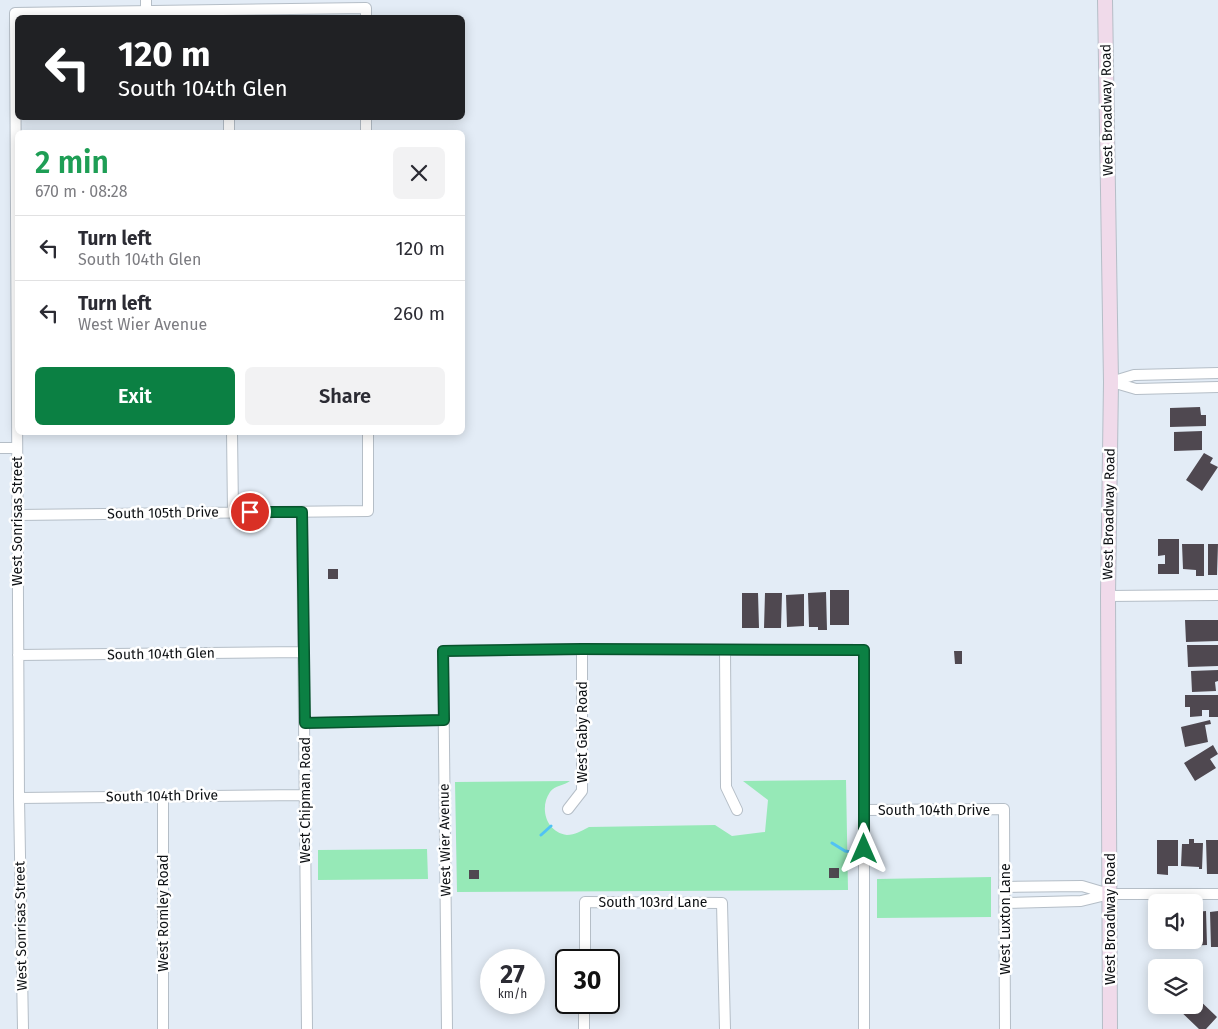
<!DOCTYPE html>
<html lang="en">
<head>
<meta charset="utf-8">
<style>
  :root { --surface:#fff; --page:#f2f2f3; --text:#2b2b33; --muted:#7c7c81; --line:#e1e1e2; --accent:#0b8043 }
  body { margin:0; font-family:"Fira Sans",sans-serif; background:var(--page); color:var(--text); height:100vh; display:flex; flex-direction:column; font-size:19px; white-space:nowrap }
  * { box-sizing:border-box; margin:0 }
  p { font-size:16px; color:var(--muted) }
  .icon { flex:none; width:28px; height:28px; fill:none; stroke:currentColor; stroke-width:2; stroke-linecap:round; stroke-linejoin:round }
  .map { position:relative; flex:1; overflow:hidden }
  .details { position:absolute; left:15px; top:130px; width:450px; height:305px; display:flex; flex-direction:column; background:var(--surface); border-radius:8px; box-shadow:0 2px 12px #0003 }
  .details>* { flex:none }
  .guide { position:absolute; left:15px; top:15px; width:450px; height:105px; border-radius:8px; box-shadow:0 2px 12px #0003; background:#202124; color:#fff; overflow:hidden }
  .tools { position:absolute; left:1148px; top:894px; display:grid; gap:10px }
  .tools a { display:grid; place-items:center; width:55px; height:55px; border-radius:8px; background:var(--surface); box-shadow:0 2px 12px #0003; font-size:25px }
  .speed { position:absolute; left:480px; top:949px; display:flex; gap:10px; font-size:25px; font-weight:700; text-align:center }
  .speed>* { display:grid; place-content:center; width:65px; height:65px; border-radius:50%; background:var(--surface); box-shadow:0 2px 12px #0003; line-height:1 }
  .speed small { font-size:12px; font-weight:400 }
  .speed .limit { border:2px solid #111; border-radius:8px; background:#fff; color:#111 }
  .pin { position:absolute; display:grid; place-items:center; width:42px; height:42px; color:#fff; margin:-21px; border:2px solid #fff; border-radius:50%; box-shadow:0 1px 5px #0007 }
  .me { position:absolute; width:55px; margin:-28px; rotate:0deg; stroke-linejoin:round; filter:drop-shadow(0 0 4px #0008) }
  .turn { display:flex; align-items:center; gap:18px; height:105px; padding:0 20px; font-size:22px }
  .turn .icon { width:65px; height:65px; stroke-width:2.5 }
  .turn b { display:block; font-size:35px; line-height:42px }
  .round { display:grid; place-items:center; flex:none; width:52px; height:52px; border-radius:8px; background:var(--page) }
  .overview { display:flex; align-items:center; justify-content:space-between; height:85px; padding:0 20px }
  h1 { font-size:30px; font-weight:600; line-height:38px; color:#1e9e55 }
  .button { display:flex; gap:10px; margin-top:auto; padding:10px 20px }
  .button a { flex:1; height:58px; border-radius:8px; background:var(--accent); color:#fff; font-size:20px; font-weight:600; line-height:58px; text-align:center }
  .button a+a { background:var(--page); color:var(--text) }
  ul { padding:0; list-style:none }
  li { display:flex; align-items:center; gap:15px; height:65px; padding:0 20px; border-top:1px solid var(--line) }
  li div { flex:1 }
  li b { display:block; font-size:19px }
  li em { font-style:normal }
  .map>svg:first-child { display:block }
  .green { fill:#96e9b7 }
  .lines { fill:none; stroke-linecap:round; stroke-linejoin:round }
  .stream { stroke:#51c2f4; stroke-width:3 }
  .building { fill:#4f4850 }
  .minor-casing { stroke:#b5bec7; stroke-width:12 }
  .secondary-casing { stroke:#b5bec7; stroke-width:16 }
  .minor { stroke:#fff; stroke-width:10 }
  .secondary { stroke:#f0daea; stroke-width:14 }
  .route-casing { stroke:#07532c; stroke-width:12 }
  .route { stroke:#0b8043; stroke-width:9 }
  .labels { text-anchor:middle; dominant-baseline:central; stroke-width:5; stroke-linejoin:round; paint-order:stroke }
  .street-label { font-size:14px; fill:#0d1013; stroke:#fff }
</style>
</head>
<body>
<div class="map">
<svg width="1218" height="1029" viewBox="0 0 1218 1029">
  <rect width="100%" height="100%" fill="#e3ecf6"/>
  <path class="green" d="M 846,780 L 848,890 L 457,892 L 455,782 L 570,781 C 564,786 555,785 550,792 C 539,808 546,832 567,835 C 575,835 581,831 589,827 L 715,825 L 732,836 L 765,832 L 768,800 L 743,781 Z
    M 427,849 L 428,879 L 318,880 L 318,850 Z
    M 991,877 L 991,917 L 877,918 L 877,879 Z"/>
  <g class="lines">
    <path class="stream" d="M 541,835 L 551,826
      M 832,843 L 845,851 L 852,852"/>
  </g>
  <path class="building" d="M 1200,407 L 1201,415 L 1206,415 L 1206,426 L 1170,427 L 1170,408 Z
    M 1202,431 L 1202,450 L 1174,451 L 1174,432 Z
    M 1204,453 L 1213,458 L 1210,463 L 1218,467 L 1202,491 L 1186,480 Z
    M 1158,539 L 1179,539 L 1179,574 L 1158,574 L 1158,564 L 1165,564 L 1165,555 L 1158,556 Z
    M 1182,544 L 1204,544 L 1204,576 L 1196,576 L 1196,570 L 1183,569 Z
    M 1208,544 L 1218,544 L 1217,575 L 1208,575 Z
    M 328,569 L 338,569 L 338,579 L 328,579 Z
    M 830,590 L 849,590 L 849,625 L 830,625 Z
    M 826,592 L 827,630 L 818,630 L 818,627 L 809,627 L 808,593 Z
    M 742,593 L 758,593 L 759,628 L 742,628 Z
    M 765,593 L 782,593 L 781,628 L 764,628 Z
    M 804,594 L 804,626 L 787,627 L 786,595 Z
    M 1185,620 L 1218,620 L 1218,641 L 1186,642 Z
    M 1187,645 L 1218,645 L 1218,666 L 1188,667 Z
    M 954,651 L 962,651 L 962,664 L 955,664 Z
    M 1218,670 L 1218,681 L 1215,682 L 1216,691 L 1192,692 L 1191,671 Z
    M 1185,695 L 1218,695 L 1218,717 L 1209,717 L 1209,710 L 1202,710 L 1202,716 L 1190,717 L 1190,707 L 1185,707 Z
    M 1210,720 L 1211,724 L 1205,725 L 1208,742 L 1185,747 L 1181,727 Z
    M 1213,745 L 1218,754 L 1210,759 L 1216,768 L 1195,781 L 1184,763 Z
    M 1189,839 L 1194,839 L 1194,843 L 1203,843 L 1202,869 L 1199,869 L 1199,867 L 1181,866 L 1182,844 L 1189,844 Z
    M 1157,840 L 1178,840 L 1178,866 L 1168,866 L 1168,875 L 1157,874 Z
    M 1206,840 L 1218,840 L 1218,874 L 1207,874 Z
    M 829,868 L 839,868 L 839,878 L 829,878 Z
    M 469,870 L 479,870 L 479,879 L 469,879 Z
    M 1206,911 L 1207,945 L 1185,946 L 1185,940 L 1194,940 L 1194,921 L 1195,921 L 1195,912 Z
    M 1218,911 L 1218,947 L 1211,947 L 1210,912 Z
    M 1160,940 L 1182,940 L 1182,942 L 1160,942 Z
    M 1194,995 L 1217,1017 L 1206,1029 L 1199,1029 L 1176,1007 L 1178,1005 L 1194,1005 Z"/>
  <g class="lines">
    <g class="minor-casing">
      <path id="minor" d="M 146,0 L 146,11
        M 229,118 L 229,132
        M 366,118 L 366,132
        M 1111,382 L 1134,375 L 1218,373
        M 1112,382 L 1136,389 L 1218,387
        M 232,432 L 233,512
        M 0,448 L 17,448
        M 302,512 L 307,1029
        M 17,515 L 368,511 L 368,432
        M 1108,596 L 1218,595
        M 725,651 L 726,787 L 737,810
        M 18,655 L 304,652
        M 305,723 L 444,720
        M 163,797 L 163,1029
        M 19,798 L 305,795
        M 568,809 L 582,791 L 582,649
        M 864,810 L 1004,809 L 1005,1029
        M 1004,887 L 1082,886 L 1109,894
        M 1005,903 L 1081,901 L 1110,894 L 1218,894
        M 585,960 L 585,902 L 722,903 L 725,1029
        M 23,1029 L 19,798 L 15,13 L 366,8 L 366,18
        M 447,1029 L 443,651 L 582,649 L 864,650 L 864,1029
        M 584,1029 L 584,1002"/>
    </g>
    <g class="secondary-casing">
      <path id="secondary" d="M 1105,0 L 1111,382 L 1108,596 L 1110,1029"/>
    </g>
    <use href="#minor" class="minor"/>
    <use href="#secondary" class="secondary"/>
  </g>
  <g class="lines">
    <g class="route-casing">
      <path id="route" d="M 250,512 L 302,512 L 305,723 L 444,720 L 443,651 L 582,649 L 864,650 L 864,849"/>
    </g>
    <use href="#route" class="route"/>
  </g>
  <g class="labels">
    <g class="street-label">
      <text transform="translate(1107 110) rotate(-91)">West Broadway Road</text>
      <text transform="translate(163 513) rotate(-1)">South 105th Drive</text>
      <text transform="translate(1109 514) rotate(-89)">West Broadway Road</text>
      <text transform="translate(17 521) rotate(-90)">West Sonrisas Street</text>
      <text transform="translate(161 654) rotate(-1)">South 104th Glen</text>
      <text transform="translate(582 732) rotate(-90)">West Gaby Road</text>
      <text transform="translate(162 796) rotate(-1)">South 104th Drive</text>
      <text transform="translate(305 800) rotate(-90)">West Chipman Road</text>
      <text x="934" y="810">South 104th Drive</text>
      <text transform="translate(445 840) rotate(-91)">West Wier Avenue</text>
      <text x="653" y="902">South 103rd Lane</text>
      <text transform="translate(163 913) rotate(-90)">West Romley Road</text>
      <text transform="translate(1005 919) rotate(-90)">West Luxton Lane</text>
      <text transform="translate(1110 919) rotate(-90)">West Broadway Road</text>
      <text transform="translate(21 926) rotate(-91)">West Sonrisas Street</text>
    </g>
  </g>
</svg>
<div class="tools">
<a><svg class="icon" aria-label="sound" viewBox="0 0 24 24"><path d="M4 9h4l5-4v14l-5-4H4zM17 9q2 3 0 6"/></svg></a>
<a><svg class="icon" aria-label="layers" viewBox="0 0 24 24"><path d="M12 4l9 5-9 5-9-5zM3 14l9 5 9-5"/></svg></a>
</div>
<div class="speed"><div>27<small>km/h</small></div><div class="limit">30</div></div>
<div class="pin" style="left:250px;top:512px;background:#d93025"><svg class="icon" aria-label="arrive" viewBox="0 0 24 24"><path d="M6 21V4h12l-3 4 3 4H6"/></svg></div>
<svg class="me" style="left:864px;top:849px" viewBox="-20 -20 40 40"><path d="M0-17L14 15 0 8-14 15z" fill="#0b8043" stroke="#fff" stroke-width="4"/></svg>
<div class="guide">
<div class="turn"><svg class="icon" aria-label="left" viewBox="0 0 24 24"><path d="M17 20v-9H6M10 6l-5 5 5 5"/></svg><div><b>120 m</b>South 104th Glen</div></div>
</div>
<section class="details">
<div class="overview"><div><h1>2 min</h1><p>670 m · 08:28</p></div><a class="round"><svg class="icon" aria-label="close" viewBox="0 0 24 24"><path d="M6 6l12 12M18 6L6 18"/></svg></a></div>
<ul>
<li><svg class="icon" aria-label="left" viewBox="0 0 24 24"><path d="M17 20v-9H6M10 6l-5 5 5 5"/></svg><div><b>Turn left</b><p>South 104th Glen</p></div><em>120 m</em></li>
<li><svg class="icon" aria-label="left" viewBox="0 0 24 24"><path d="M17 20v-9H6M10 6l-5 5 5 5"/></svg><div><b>Turn left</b><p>West Wier Avenue</p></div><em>260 m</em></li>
</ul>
<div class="button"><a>Exit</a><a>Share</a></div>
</section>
</div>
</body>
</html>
